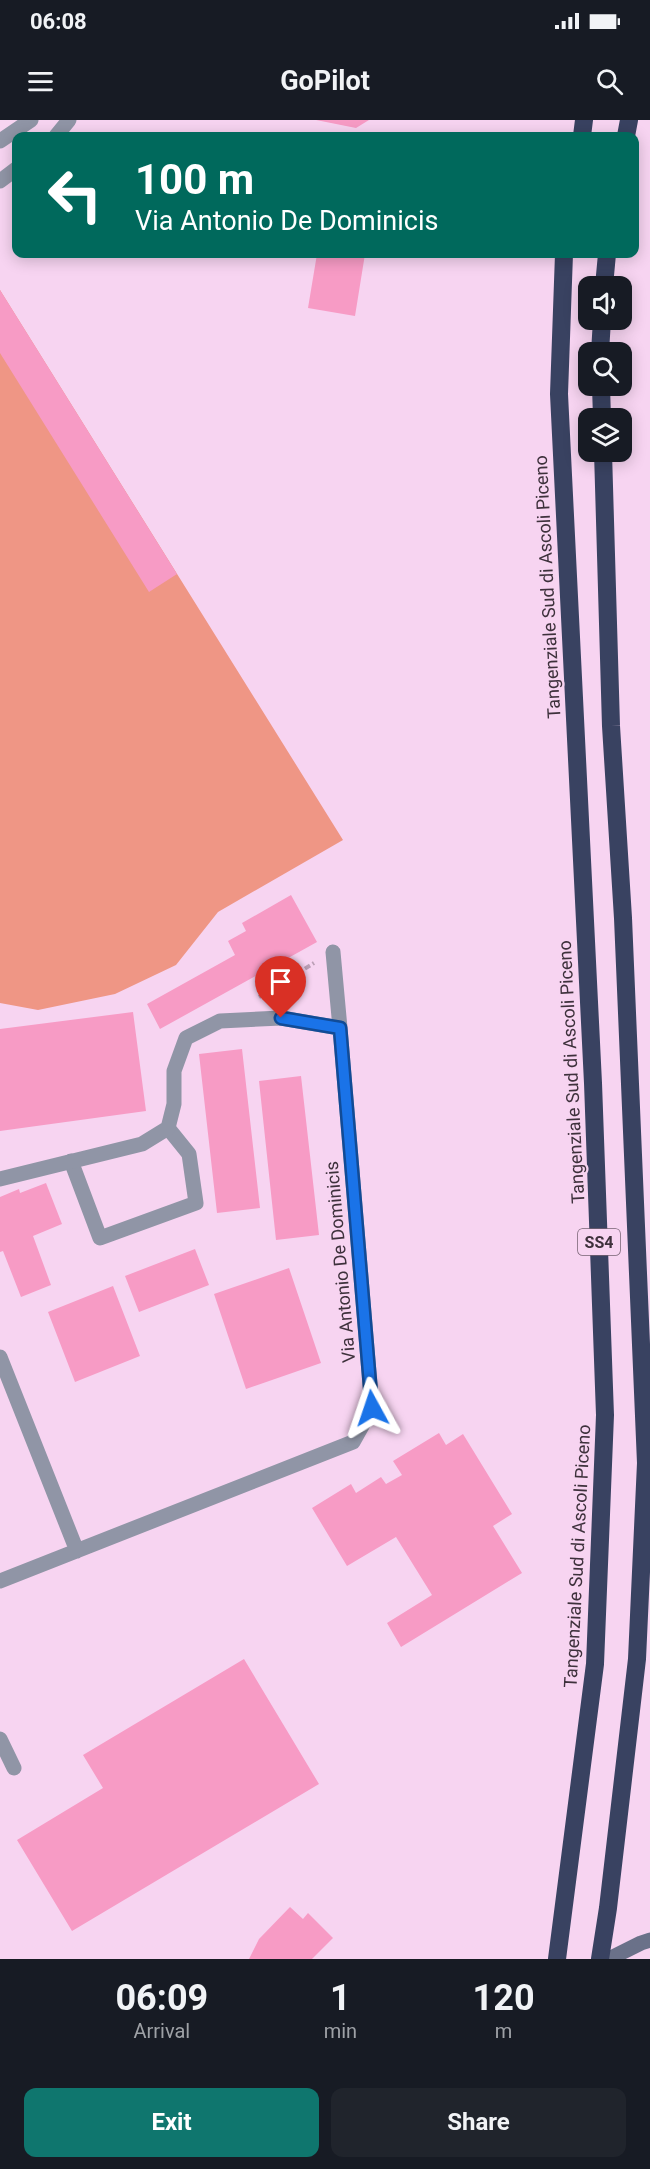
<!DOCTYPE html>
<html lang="en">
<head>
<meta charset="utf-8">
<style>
  :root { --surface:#171b24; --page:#20242c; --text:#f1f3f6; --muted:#9ea1a6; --accent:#0f766e }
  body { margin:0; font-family:Roboto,sans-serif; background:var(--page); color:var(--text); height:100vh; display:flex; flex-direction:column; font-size:22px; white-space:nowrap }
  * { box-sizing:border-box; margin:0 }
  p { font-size:20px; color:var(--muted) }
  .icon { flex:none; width:33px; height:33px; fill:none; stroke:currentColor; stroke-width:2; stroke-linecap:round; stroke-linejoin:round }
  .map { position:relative; height:1839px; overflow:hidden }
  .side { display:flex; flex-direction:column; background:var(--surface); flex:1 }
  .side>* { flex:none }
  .guide { position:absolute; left:12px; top:12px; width:627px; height:126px; border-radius:12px; box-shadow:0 3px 15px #0003; background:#00695c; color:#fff; overflow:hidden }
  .buttons { position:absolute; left:578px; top:156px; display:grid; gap:12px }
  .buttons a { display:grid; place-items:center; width:54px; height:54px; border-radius:12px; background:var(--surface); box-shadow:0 3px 15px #0003; font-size:30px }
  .pin { position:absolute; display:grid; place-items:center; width:51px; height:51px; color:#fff; margin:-62px -26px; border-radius:50% 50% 50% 0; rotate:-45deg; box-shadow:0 0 6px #0007 }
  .pin .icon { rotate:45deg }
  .me { position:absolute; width:66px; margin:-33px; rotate:355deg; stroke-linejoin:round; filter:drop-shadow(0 0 4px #0008) }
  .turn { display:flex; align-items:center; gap:21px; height:126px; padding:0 24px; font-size:27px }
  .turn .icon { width:78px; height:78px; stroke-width:2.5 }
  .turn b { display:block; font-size:42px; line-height:51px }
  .eta { display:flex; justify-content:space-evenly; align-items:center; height:102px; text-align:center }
  .eta b { font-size:36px; font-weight:700; line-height:42px }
  .primary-button { display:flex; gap:12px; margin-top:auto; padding:12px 24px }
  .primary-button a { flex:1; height:69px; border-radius:12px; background:var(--accent); color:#fff; font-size:24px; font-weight:700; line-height:69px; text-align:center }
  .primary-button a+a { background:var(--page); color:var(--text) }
  .status { display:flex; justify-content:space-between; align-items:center; height:42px; padding:0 30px; background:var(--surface); direction:ltr }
  .status svg { height:16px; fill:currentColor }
  header { display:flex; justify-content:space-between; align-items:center; height:78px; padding:0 24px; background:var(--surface); font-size:27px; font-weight:700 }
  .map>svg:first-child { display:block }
  .green { fill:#ef9685 }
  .building { fill:#f79bc5 }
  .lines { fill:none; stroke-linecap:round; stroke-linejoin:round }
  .path { stroke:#ba9eb5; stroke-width:4; stroke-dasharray:6 3; stroke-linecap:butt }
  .lane { stroke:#9095a6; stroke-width:15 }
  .street { stroke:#9095a6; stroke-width:15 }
  .secondary { stroke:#6a7189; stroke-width:15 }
  .highway { stroke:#394261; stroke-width:18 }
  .route-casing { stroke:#114b97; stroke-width:15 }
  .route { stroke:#1a73e8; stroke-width:10 }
  .labels { text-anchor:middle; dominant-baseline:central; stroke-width:4.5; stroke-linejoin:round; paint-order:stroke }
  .shield { fill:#f7d4f1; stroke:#766272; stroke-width:1.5 }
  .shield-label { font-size:16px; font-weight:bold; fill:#3e313c }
  .street-label { font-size:18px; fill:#3e313c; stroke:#f7d4f1 }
</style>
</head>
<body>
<div class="status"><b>06:08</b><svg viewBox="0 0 49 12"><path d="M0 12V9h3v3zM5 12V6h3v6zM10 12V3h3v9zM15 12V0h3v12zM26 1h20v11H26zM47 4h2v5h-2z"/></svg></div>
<header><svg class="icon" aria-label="menu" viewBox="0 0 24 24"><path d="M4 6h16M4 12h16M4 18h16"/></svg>GoPilot<svg class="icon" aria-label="search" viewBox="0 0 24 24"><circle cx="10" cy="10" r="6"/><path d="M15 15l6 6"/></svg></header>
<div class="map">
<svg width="650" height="1839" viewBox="0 0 650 1839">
  <rect width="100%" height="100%" fill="#f7d4f1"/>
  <path class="green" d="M 0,170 L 343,720 L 218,792 L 176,845 L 115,874 L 38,890 L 0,883 Z"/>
  <path class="building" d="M 316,0 L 369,0 L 356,8 Z
    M 317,134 L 365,134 L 355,196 L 308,188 Z
    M 0,170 L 177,454 L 149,472 L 0,233 Z
    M 291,775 L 317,822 L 160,909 L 147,884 L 235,835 L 228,821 L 246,811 L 242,803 Z
    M 133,892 L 146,991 L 0,1011 L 0,909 Z
    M 242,929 L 260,1088 L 217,1093 L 199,934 Z
    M 301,956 L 319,1115 L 276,1120 L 259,961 Z
    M 46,1063 L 62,1104 L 33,1116 L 51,1165 L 21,1177 L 3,1131 L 0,1132 L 0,1077 L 19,1069 L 20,1073 Z
    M 195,1129 L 209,1165 L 139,1192 L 125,1156 Z
    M 289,1148 L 321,1243 L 246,1269 L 214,1174 Z
    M 113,1166 L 140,1236 L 75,1262 L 48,1192 Z
    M 439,1313 L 446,1325 L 463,1314 L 512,1394 L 493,1406 L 522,1453 L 401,1527 L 387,1503 L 432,1475 L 396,1417 L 347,1446 L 312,1388 L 351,1364 L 356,1373 L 381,1357 L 386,1364 L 402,1355 L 393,1341 Z
    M 244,1539 L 319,1664 L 72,1811 L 17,1720 L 103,1668 L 83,1635 Z
    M 290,1787 L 303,1799 L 308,1793 L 333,1818 L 312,1839 L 249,1839 L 259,1819 Z"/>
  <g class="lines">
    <path class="path" d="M 259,877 L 314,843"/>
    <path class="lane" d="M 71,1041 L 100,1118 L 196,1083 L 189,1034 L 168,1008
      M 0,1619 L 14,1648"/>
    <path class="street" d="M 56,16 L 69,0
      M 0,21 L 31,0
      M 0,61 L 16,49
      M 333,832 L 340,908
      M 0,1059 L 142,1024 L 168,1008 L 174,984 L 174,951 L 186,918 L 220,901 L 281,898 L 340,908 L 372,1288 L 353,1322 L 0,1461
      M 0,1237 L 77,1431"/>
    <path class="secondary" d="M 609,1839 L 641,1823 L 650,1820"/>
    <path class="highway" d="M 582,16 L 584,0
      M 626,16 L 629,0
      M 604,166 L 607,134
      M 600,232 L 602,200
      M 601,266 L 602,298
      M 557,1839 L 595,1544 L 605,1295 L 593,963 L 559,274 L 564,134
      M 600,1839 L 608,1788 L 637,1539 L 646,1343 L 623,798 L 611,606 L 603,332"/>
  </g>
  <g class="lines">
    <g class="route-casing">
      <path id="route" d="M 281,898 L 340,908 L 372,1288"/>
    </g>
    <use href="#route" class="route"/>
  </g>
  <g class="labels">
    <rect class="shield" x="578" y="1109" width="42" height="26" rx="4.5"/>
    <g class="shield-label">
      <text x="599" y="1122">SS4</text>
    </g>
    <g class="street-label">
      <text transform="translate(547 467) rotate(-93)">Tangenziale Sud di Ascoli Piceno</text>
      <text transform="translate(571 952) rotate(-93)">Tangenziale Sud di Ascoli Piceno</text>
      <text transform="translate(340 1142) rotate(-95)">Via Antonio De Dominicis</text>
      <text transform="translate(577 1436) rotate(-87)">Tangenziale Sud di Ascoli Piceno</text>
    </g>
  </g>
</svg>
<div class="buttons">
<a><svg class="icon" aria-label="sound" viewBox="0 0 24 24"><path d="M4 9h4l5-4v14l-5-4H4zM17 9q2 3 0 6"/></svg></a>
<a><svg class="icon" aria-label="search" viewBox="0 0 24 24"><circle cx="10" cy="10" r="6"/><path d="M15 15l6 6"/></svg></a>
<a><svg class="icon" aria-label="layers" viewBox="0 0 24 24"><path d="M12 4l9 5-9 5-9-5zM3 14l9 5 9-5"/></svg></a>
</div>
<div class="pin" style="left:281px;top:898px;background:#d93025"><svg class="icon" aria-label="arrive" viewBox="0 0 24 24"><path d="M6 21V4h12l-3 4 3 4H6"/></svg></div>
<svg class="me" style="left:372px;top:1288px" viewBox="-20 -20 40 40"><path d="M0-17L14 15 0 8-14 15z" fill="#1a73e8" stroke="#fff" stroke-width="4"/></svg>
<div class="guide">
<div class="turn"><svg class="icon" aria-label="left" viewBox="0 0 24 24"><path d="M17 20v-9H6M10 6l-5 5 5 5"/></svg><div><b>100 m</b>Via Antonio De Dominicis</div></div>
</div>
</div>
<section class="side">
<div class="eta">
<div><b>06:09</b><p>Arrival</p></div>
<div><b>1</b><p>min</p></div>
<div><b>120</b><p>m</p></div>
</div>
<div class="primary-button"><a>Exit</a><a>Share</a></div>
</section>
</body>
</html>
